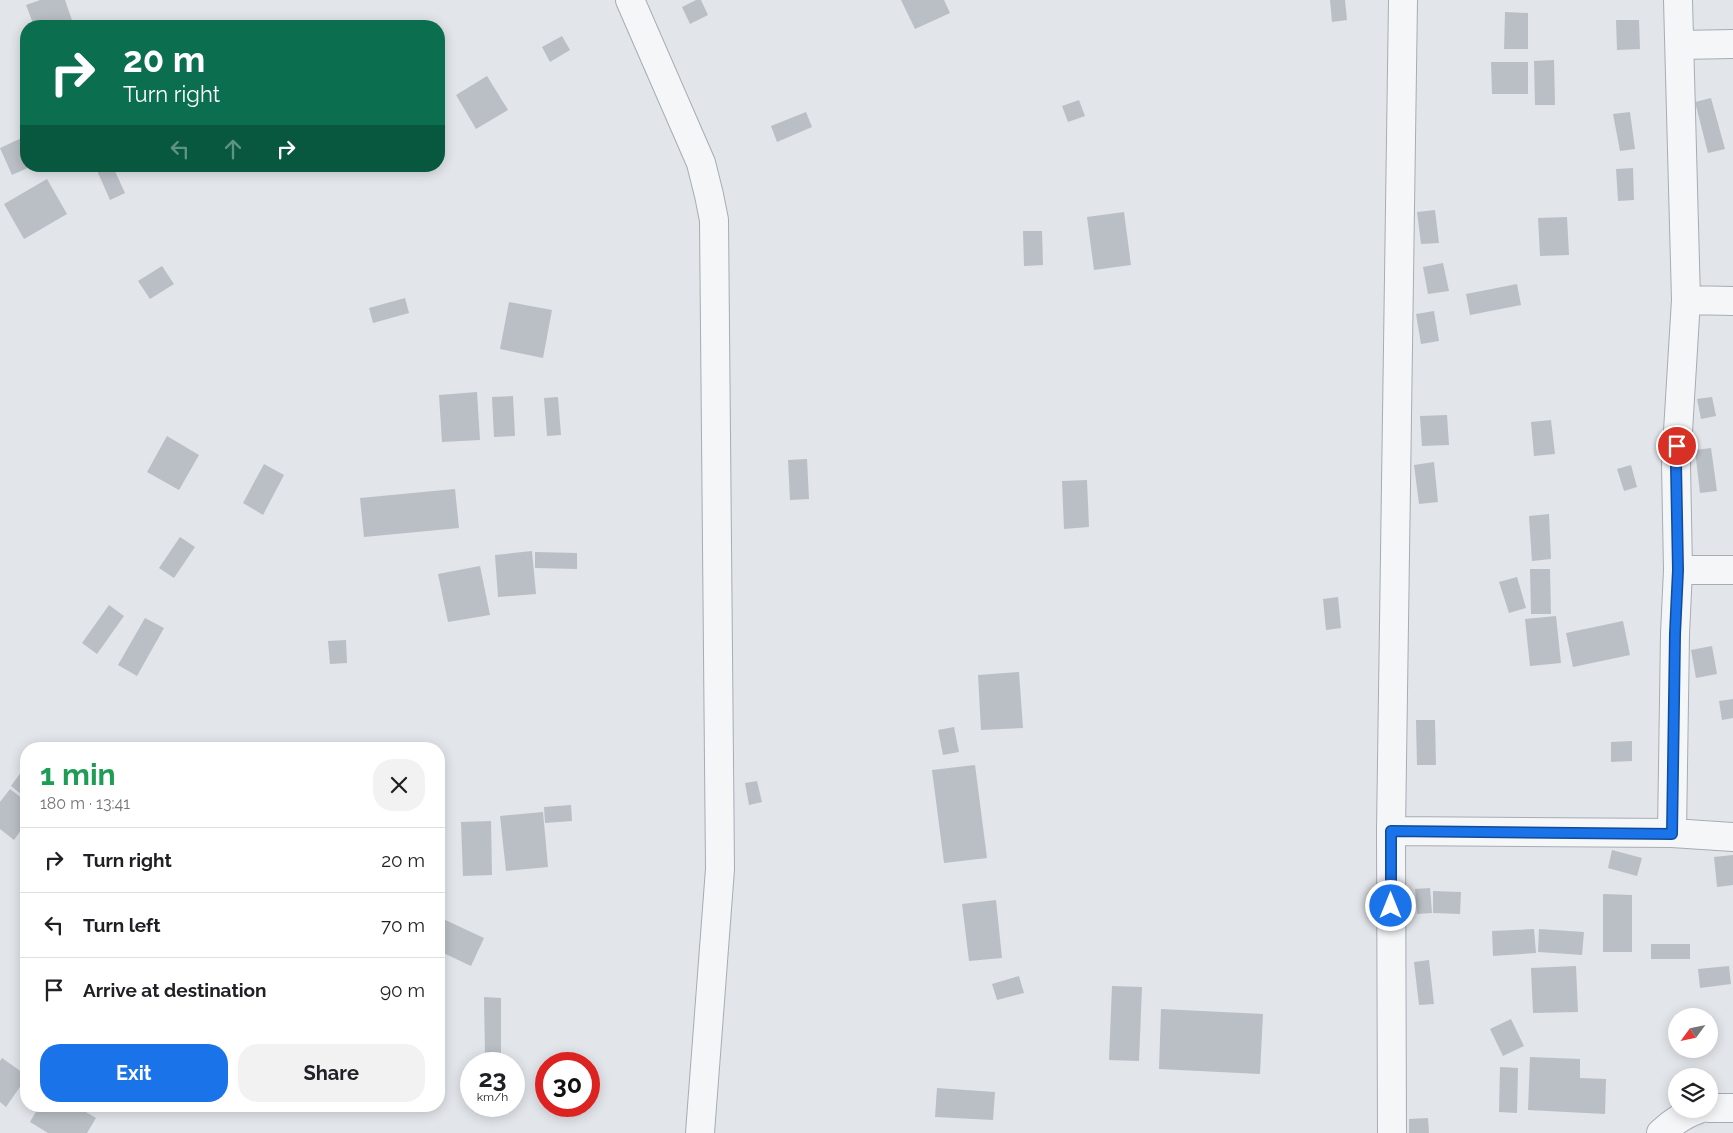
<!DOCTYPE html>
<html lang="en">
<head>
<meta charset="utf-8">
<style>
  :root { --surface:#fff; --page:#f2f2f2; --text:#202124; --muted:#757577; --line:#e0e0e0; --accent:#1a73e8 }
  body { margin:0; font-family:Raleway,sans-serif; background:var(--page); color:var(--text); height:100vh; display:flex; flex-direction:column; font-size:19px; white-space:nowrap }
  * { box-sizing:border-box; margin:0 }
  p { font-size:16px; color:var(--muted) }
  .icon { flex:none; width:28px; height:28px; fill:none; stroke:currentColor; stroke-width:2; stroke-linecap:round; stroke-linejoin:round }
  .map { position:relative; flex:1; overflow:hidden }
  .details { position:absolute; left:20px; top:742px; width:425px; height:370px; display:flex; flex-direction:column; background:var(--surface); border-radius:20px; box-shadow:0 2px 12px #0003 }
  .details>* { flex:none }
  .hud { position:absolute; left:20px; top:20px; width:425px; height:152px; border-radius:20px; box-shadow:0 2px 12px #0003; background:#0b6e4f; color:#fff; overflow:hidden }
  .needle { width:32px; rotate:237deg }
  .tools { position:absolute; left:1668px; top:1008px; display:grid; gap:10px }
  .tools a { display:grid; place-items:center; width:50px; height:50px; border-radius:50%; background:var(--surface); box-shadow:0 2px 12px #0003; font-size:25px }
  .speed { position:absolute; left:460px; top:1052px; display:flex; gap:10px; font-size:25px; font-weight:700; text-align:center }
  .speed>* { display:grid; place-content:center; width:65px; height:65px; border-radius:50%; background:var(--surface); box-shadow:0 2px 12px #0003; line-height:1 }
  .speed small { font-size:12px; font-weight:400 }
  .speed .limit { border:8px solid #d22; background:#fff; color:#111 }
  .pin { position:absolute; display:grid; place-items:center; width:42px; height:42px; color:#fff; margin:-21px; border:2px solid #fff; border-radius:50%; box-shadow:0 1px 5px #0007 }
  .me { position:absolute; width:55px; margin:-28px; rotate:0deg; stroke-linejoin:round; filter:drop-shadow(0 0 4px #0008) }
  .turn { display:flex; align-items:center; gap:18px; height:105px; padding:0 20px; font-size:22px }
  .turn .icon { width:65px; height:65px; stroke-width:2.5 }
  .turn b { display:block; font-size:35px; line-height:42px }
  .lanes { display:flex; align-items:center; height:48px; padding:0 20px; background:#0003; justify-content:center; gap:25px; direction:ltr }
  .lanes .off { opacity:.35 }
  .round { display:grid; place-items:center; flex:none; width:52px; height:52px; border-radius:20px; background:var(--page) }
  .summary { display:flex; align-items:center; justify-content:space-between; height:85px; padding:0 20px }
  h1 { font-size:30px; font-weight:700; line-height:38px; color:#1e9e55 }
  .primary-button { display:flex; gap:10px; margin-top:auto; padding:10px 20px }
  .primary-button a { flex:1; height:58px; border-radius:20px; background:var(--accent); color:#fff; font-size:20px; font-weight:700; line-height:58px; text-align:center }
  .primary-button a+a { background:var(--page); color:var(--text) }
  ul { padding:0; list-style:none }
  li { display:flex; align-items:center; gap:15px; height:65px; padding:0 20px; border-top:1px solid var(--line) }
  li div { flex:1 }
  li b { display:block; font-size:19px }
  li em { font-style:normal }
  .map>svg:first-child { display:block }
  .building { fill:#babfc6 }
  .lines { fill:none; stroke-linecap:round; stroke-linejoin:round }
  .street-casing { stroke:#a7acb4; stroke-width:30 }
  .street { stroke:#f5f6f8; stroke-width:28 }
  .route-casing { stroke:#114b97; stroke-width:12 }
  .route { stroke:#1a73e8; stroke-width:9 }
</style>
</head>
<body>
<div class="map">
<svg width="1733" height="1133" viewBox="0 0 1733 1133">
  <rect width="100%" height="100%" fill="#e2e5ea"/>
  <path class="building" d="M 40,0 L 65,0 L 74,26 L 34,26 L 26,5 Z
    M 696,0 L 701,0 L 708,15 L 690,24 L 682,7 Z
    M 901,0 L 944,0 L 950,13 L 915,29 Z
    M 1330,0 L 1345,0 L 1347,20 L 1332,22 Z
    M 1505,12 L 1528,13 L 1528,49 L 1504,49 Z
    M 1616,20 L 1639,20 L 1640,49 L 1617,50 Z
    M 562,36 L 570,50 L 550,62 L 542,47 Z
    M 1554,60 L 1555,105 L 1535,105 L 1534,61 Z
    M 1491,62 L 1528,62 L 1528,94 L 1492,94 Z
    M 487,76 L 508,110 L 476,129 L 456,95 Z
    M 1711,98 L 1725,149 L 1708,153 L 1695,102 Z
    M 1079,100 L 1085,116 L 1068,122 L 1062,106 Z
    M 806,112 L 812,127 L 777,142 L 771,126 Z
    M 1630,112 L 1635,149 L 1620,151 L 1613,114 Z
    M 26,136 L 26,166 L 32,166 L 12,175 L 0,148 Z
    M 95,166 L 122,166 L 114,169 L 125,193 L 110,200 Z
    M 1633,168 L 1634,200 L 1618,201 L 1616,169 Z
    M 47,179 L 67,214 L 24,239 L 4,204 Z
    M 1435,210 L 1439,243 L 1421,244 L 1417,212 Z
    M 1124,212 L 1131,265 L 1094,270 L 1087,217 Z
    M 1567,217 L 1569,255 L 1540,256 L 1538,218 Z
    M 1023,231 L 1042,231 L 1043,265 L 1024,266 Z
    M 1443,263 L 1449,291 L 1428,294 L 1423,267 Z
    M 162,266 L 174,284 L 150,299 L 138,281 Z
    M 1517,284 L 1521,305 L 1470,315 L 1466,294 Z
    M 405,298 L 409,313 L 373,323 L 369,308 Z
    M 509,302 L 552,310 L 543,358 L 500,349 Z
    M 1434,311 L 1439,341 L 1421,344 L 1416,314 Z
    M 477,392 L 480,440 L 442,442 L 439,395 Z
    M 513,396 L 515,436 L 494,437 L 492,397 Z
    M 558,397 L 561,435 L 547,436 L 544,398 Z
    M 1712,397 L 1716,416 L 1701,419 L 1697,399 Z
    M 1447,415 L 1449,445 L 1422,446 L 1420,416 Z
    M 1551,420 L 1555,454 L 1534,456 L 1531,422 Z
    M 167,436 L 199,455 L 179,490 L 147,472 Z
    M 1711,448 L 1717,491 L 1700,493 L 1695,450 Z
    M 807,459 L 809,499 L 790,500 L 788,460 Z
    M 1434,462 L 1438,502 L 1419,504 L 1414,465 Z
    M 264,464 L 284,475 L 263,515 L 243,503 Z
    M 1631,465 L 1637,487 L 1624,491 L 1617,469 Z
    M 1087,480 L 1089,527 L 1064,529 L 1062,481 Z
    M 455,489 L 459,528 L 364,537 L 360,498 Z
    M 1549,514 L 1551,559 L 1532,561 L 1529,516 Z
    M 180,537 L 195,547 L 174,578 L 159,568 Z
    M 532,551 L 536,594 L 498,597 L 495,555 Z
    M 535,552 L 577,553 L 577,569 L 535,568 Z
    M 480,566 L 490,615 L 448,622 L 438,574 Z
    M 1530,569 L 1550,569 L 1551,614 L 1531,614 Z
    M 1517,577 L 1526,608 L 1509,613 L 1499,582 Z
    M 1338,597 L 1341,628 L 1326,630 L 1323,599 Z
    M 109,605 L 124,616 L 97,654 L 82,643 Z
    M 1556,616 L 1561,663 L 1530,666 L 1525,619 Z
    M 145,618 L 164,628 L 137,676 L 118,665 Z
    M 1623,621 L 1630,655 L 1573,667 L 1566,633 Z
    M 346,640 L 347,663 L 330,664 L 328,641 Z
    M 1712,646 L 1717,674 L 1696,678 L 1691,650 Z
    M 1019,672 L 1023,728 L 981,730 L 978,675 Z
    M 1733,699 L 1733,718 L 1722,720 L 1719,701 Z
    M 1416,720 L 1435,720 L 1436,765 L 1417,765 Z
    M 954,727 L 959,752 L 943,755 L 938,730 Z
    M 1632,741 L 1632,761 L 1611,762 L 1611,742 Z
    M 975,765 L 987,858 L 944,863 L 932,770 Z
    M 22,771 L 26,774 L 26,789 L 22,795 L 11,786 Z
    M 757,781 L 762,802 L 749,805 L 745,783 Z
    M 10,789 L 26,801 L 26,823 L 14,840 L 0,829 L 0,802 Z
    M 571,805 L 572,821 L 545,823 L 544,807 Z
    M 543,812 L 548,867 L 506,871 L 500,816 Z
    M 491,821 L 492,875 L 463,876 L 461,822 Z
    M 1612,850 L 1642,858 L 1637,876 L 1608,868 Z
    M 1733,855 L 1733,885 L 1717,887 L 1714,857 Z
    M 1430,888 L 1432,913 L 1417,914 L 1415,889 Z
    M 1433,891 L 1461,892 L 1460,914 L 1433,913 Z
    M 1603,894 L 1632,895 L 1632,952 L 1603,952 Z
    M 996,900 L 1002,958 L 969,961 L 962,904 Z
    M 441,918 L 484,938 L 471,966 L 439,951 L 439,923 Z
    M 1534,929 L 1536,953 L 1493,956 L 1492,931 Z
    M 1539,929 L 1584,932 L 1582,955 L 1538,952 Z
    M 1651,944 L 1690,944 L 1690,959 L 1651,959 Z
    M 1429,960 L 1434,1004 L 1419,1005 L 1414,962 Z
    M 1576,966 L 1578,1012 L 1533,1013 L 1531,968 Z
    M 1729,966 L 1731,984 L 1700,988 L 1698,969 Z
    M 1019,976 L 1024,993 L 997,1000 L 992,984 Z
    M 1112,986 L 1142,987 L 1139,1061 L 1109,1060 Z
    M 484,997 L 501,998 L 501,1053 L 485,1053 Z
    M 1161,1009 L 1263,1014 L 1260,1074 L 1159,1069 Z
    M 1511,1019 L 1524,1046 L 1503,1056 L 1490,1029 Z
    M 1530,1057 L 1580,1059 L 1580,1078 L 1606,1079 L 1605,1114 L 1528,1110 Z
    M 2,1058 L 26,1075 L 26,1078 L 6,1107 L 0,1102 L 0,1061 Z
    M 1500,1067 L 1518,1068 L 1517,1113 L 1499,1112 Z
    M 937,1088 L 995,1092 L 993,1120 L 935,1117 Z
    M 39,1106 L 76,1106 L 96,1118 L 87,1133 L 48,1133 L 30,1122 Z
    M 1428,1118 L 1429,1133 L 1409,1133 L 1409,1119 Z"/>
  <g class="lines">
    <g class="street-casing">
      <path id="street" d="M 630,0 L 701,163 L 709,195 L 714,220 L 720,869 L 700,1133
        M 1680,45 L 1733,44
        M 1686,300 L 1733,301
        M 1678,570 L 1733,570
        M 1391,831 L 1672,833 L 1733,837
        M 1672,833 L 1675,634 L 1678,570 L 1676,464 L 1686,300 L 1678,0
        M 1709,1108 L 1733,1108
        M 1392,1133 L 1391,831 L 1403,0
        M 1661,1133 C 1673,1122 1684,1114 1699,1109"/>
    </g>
    <use href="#street" class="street"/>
  </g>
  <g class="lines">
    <g class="route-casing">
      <path id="route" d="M 1391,906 L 1391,831 L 1672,834 L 1675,634 L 1678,570 L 1676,464 L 1677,446"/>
    </g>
    <use href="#route" class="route"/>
  </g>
</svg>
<div class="tools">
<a><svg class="needle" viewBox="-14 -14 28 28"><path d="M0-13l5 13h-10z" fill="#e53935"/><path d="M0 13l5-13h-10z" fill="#757577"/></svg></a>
<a><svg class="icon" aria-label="layers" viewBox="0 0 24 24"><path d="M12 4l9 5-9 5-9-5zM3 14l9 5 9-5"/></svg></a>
</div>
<div class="speed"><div>23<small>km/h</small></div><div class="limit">30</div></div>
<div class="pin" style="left:1677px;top:446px;background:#d93025"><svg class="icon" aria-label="arrive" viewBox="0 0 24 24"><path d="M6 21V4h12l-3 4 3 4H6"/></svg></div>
<svg class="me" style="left:1391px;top:906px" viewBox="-20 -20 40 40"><circle r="17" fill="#1a73e8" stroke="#fff" stroke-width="3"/><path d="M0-11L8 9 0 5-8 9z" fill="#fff"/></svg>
<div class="hud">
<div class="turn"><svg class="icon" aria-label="right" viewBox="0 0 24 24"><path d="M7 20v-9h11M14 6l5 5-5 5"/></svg><div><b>20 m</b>Turn right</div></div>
<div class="lanes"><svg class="icon off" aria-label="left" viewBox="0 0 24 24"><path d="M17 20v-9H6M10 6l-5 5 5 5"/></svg><svg class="icon off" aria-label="ahead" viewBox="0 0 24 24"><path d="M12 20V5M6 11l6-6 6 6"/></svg><svg class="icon" aria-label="right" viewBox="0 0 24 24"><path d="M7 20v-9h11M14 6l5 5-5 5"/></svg></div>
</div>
<section class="details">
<div class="summary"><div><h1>1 min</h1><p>180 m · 13:41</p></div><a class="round"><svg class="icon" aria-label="close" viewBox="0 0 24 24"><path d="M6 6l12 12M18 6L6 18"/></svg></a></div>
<ul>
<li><svg class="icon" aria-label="right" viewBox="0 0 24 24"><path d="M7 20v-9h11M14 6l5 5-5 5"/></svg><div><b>Turn right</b></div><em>20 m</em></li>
<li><svg class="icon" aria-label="left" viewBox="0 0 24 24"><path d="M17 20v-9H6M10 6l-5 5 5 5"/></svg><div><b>Turn left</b></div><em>70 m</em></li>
<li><svg class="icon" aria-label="arrive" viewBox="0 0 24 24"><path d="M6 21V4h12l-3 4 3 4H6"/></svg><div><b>Arrive at destination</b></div><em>90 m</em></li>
</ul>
<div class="primary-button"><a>Exit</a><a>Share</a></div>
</section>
</div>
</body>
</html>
